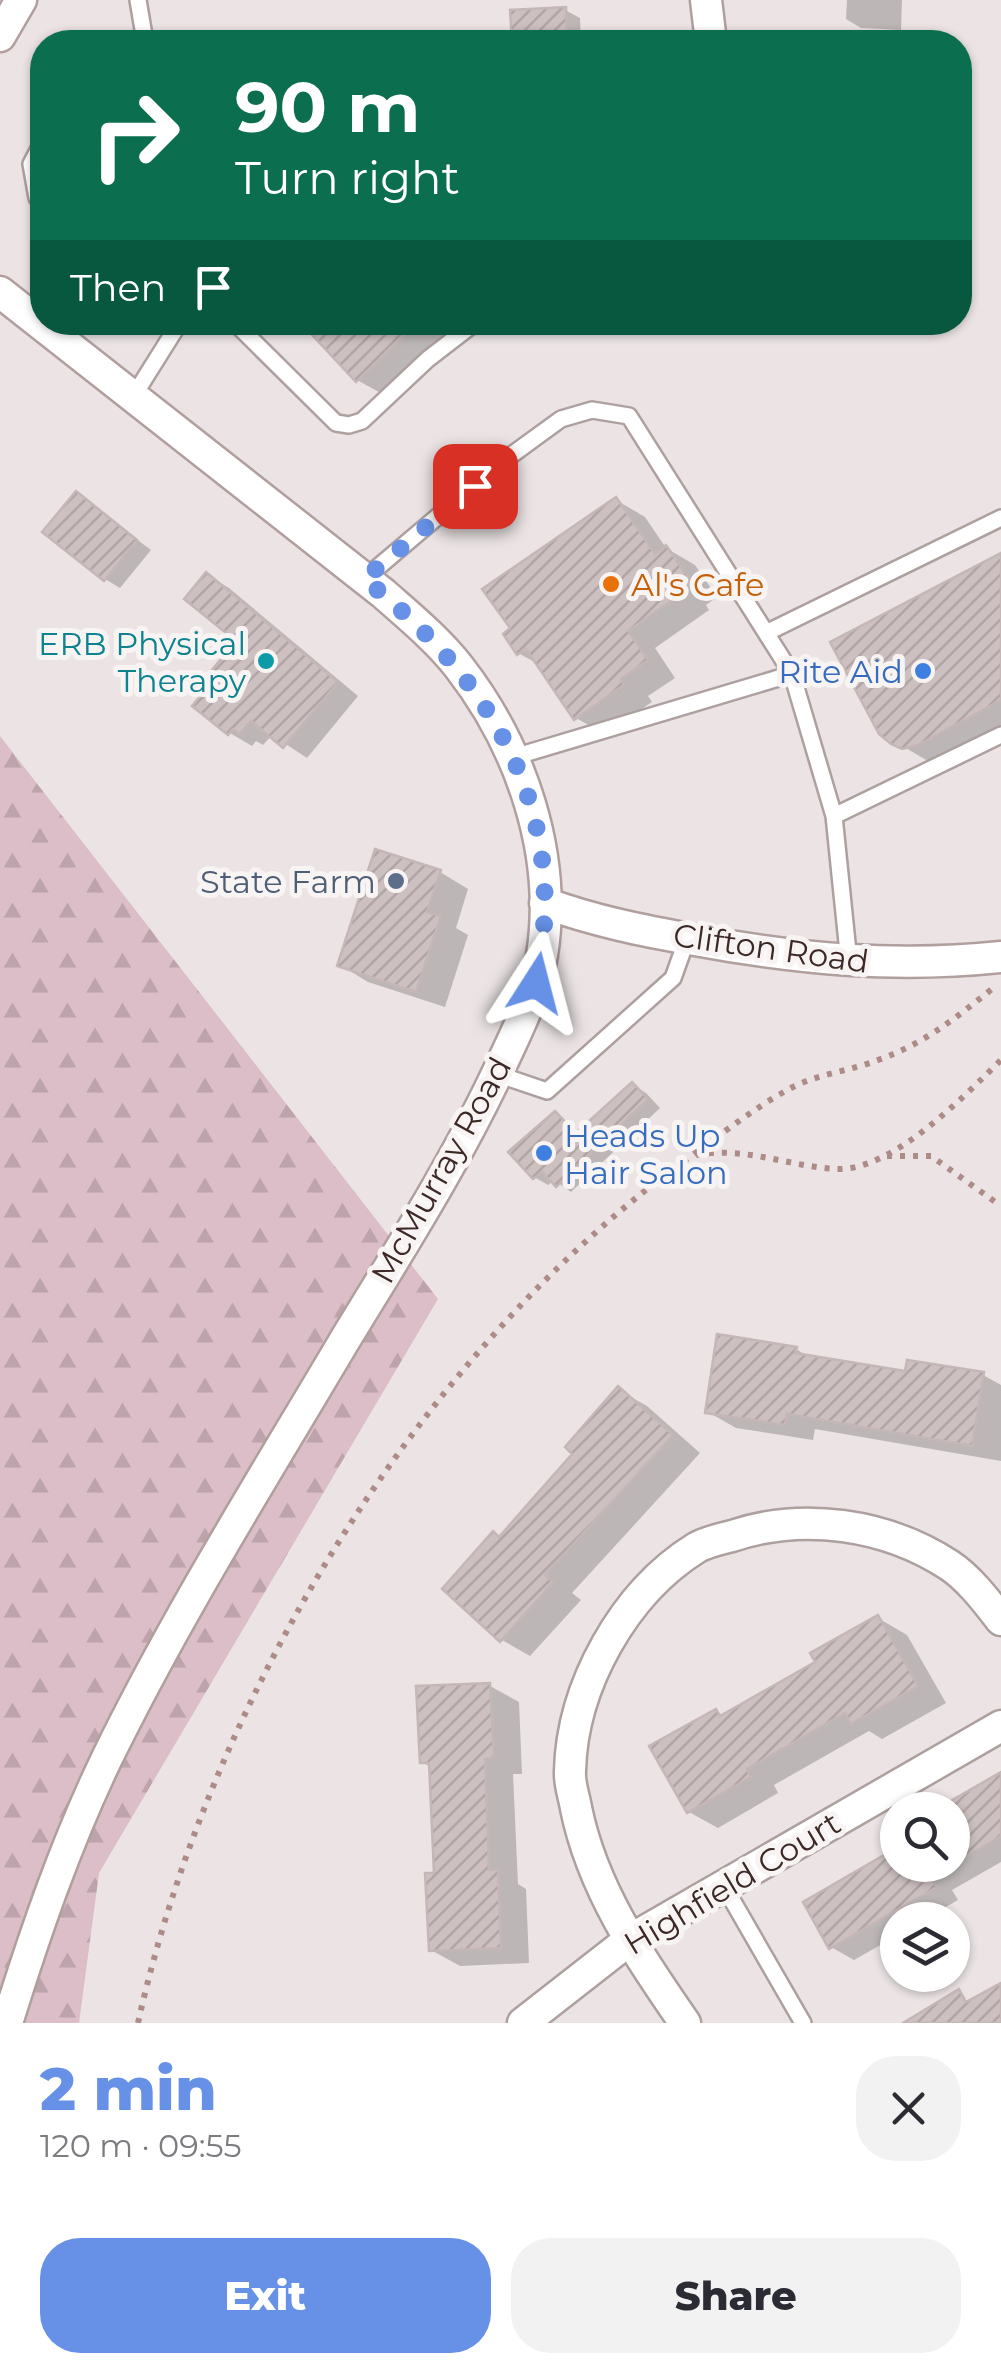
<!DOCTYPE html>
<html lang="en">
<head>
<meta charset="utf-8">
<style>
  :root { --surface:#fff; --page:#f2f2f3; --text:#2b2b33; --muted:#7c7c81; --accent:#6791e6 }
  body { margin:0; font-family:Montserrat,sans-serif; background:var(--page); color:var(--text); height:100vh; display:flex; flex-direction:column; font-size:38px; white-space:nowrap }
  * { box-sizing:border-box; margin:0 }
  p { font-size:32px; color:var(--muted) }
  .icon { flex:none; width:55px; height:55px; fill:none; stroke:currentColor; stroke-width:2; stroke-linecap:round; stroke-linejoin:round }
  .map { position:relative; height:2023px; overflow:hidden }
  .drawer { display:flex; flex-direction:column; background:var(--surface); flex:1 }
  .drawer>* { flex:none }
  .hud { position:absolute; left:30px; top:30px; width:942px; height:305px; border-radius:40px; box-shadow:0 2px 8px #0004; background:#0b6e4f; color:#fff; overflow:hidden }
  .buttons { position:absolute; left:880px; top:1792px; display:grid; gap:20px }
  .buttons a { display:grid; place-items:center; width:90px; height:90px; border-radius:50%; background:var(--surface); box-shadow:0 2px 8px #0004; font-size:50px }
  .pin { position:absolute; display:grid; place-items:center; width:85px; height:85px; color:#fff; margin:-42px; border-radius:20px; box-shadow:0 5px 15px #0006 }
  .me { position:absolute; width:110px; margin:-55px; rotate:9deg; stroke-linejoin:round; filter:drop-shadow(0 0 8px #0008) }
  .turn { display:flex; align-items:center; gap:35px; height:210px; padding:0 40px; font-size:45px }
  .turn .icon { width:130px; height:130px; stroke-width:2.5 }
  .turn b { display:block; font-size:70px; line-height:85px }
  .then { display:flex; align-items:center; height:95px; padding:0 40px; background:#0003; gap:20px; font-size:38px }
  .round { display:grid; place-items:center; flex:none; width:105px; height:105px; border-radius:40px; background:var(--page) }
  .summary { display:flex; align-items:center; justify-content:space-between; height:170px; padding:0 40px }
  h1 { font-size:60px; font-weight:800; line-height:75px; color:var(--accent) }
  .cta { display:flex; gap:20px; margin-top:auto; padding:20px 40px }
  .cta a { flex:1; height:115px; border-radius:40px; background:var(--accent); color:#fff; font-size:40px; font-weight:800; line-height:115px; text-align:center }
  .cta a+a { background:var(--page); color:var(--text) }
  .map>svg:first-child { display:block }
  .forest { fill:url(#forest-firs) }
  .shadow { fill:#0003 }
  .building { fill:url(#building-hatch); stroke:#c5b7b7; stroke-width:2.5 }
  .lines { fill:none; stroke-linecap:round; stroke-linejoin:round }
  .lane-casing { stroke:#ada09f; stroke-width:20 }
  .street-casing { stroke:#ada09f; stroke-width:35 }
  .secondary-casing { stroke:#b19f9e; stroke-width:35 }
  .path { stroke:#ad8b87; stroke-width:6; stroke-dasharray:5 8; stroke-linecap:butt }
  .lane { stroke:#fff; stroke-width:15 }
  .street { stroke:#fff; stroke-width:30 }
  .secondary { stroke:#fff; stroke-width:30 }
  .route { stroke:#6791e6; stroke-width:18; stroke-dasharray:0 32.4 }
  .food-dot { fill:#e8710a; stroke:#f9f4f4; stroke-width:4 }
  .culture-dot { fill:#0f9aa8; stroke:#f9f4f4; stroke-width:4 }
  .shop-dot { fill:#3f7fe0; stroke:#f9f4f4; stroke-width:4 }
  .service-dot { fill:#5c6f8a; stroke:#f9f4f4; stroke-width:4 }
  .labels { text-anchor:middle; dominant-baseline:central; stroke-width:10; stroke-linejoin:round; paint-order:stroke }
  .food-label { font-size:32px; fill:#c56008; stroke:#f9f4f4; text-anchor:start }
  .culture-label { font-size:32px; fill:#0d838f; stroke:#f9f4f4; text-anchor:end }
  .shop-label { font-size:32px; fill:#366cbe; stroke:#f9f4f4; text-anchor:end }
  .service-label { font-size:32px; fill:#4e5e75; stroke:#f9f4f4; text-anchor:end }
  .street-label { font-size:32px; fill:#3c2825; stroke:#f9f4f4 }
</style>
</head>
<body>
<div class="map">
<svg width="1001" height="2023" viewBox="0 0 1001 2023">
  <defs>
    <pattern id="forest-firs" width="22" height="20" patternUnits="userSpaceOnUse" patternTransform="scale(2.5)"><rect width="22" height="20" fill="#dbbec7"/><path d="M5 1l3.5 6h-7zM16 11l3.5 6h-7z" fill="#bda3ab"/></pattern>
    <pattern id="building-hatch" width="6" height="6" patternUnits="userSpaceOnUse" patternTransform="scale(2.5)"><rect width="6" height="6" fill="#cdc0c1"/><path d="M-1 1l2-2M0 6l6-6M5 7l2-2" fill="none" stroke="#b1a5a6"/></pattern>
  </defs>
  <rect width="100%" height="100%" fill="#ece4e4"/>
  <path class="forest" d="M 0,736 L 438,1299 L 99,1873 L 79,2023 L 0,2023 Z"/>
  <path class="shadow" d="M 847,0 L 902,0 L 901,30 L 861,28 L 846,19 Z
    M 565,10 L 580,18 L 581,42 L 514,41 Z
    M 304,322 L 446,322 L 455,332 L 386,396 L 357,380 Z
    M 76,494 L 151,550 L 120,588 L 105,579 Z
    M 616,500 L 645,517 L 666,548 L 695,565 L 717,597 L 706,605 L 709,610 L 655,648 L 675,678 L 648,696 L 652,702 L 605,734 L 576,718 L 540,665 L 518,653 Z
    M 1001,556 L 1001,731 L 933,764 L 904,747 Z
    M 206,575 L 229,588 L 358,696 L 307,758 L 272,735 L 263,745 L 256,741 L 252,746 L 230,733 L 196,705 L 239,641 Z
    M 440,872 L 468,889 L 456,928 L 468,935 L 445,1007 L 368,982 L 340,965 Z
    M 632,1085 L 646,1093 L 660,1108 L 571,1192 L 554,1180 L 548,1185 L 534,1177 L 555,1114 L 579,1133 Z
    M 796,1349 L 812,1359 L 907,1374 L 983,1375 L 1001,1385 L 1001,1461 L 815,1429 L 813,1440 L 736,1428 L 708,1412 Z
    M 618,1390 L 647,1406 L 700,1453 L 572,1593 L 581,1600 L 530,1656 L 502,1640 L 501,1538 L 576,1454 Z
    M 878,1618 L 907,1635 L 946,1703 L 882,1739 L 869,1731 L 774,1785 L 778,1793 L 718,1828 L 689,1812 L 716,1711 L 724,1716 L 818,1663 Z
    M 490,1686 L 519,1702 L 522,1774 L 513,1774 L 518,1884 L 526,1889 L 529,1963 L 460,1966 L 431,1950 L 436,1875 L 431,1767 L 422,1762 Z
    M 1001,1774 L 1001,1862 L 952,1890 L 958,1900 L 923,1920 L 898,1920 L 898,1935 L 854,1960 L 831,1947 L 898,1865 L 952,1865 L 952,1810 L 940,1810 Z"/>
  <path class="building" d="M 566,7 L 567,42 L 512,42 L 510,10 Z
    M 300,322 L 419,322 L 356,382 Z
    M 76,491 L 137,540 L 104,581 L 42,532 Z
    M 616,497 L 655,554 L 666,545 L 690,580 L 678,588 L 682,593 L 628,631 L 648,660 L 621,679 L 624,685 L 574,720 L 526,649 L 517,655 L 503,634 L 510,628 L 482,589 Z
    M 1001,553 L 1001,700 L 918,745 L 902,749 L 891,744 L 879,734 L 830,642 Z
    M 206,572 L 338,682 L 283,748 L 251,721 L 239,734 L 233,729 L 228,735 L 192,706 L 206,689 L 200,684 L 236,641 L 184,599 Z
    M 375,849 L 441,870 L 427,912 L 441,916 L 416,992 L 337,966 Z
    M 632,1082 L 648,1099 L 556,1187 L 542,1172 L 533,1179 L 508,1152 L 555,1111 L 576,1133 Z
    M 717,1334 L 797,1347 L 795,1353 L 905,1371 L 907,1360 L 984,1372 L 972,1446 L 787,1414 L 785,1425 L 705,1413 Z
    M 618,1386 L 673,1435 L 545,1575 L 553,1582 L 500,1642 L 442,1589 L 493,1531 L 499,1537 L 572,1454 L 565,1447 Z
    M 878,1615 L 918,1686 L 851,1724 L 845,1713 L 747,1769 L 751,1777 L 687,1813 L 649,1746 L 716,1709 L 720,1716 L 815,1662 L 810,1653 Z
    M 490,1683 L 494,1758 L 485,1759 L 489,1870 L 498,1870 L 501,1948 L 429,1951 L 425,1873 L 434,1873 L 429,1763 L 420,1763 L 416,1686 Z
    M 1001,1772 L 1001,1836 L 952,1865 L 952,1816 L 962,1810 L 935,1810 Z
    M 898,1847 L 898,1865 L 924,1865 L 937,1887 L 829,1949 L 803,1902 Z
    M 1001,1983 L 1001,2023 L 903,2023 L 959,1989 L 966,2002 Z"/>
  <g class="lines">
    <g class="lane-casing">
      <path id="lane" d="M 138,0 L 145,41 L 218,42
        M 42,143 L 31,164 L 37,198 L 42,202
        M 234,322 L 336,423 L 349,425 L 362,421 L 428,359 L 476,322
        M 133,397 L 180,322
        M 364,579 L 502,462 L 561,419 L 592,410 L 629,416 L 792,674
        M 766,633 L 1001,518
        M 514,757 L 792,674 L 834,816
        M 849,962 L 834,816 L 1001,735
        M 497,1074 L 547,1091 L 673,978 L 687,939
        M 724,1886 L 803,2023"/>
    </g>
    <g class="street-casing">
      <path id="street" d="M 706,0 L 711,42
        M 523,2023 L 628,1941 L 1001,1726
        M 685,2023 C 639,1957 592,1888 576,1808 C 574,1796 569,1783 570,1771 C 572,1686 624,1593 696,1548 C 706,1542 720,1539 732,1536 C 803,1512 886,1524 949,1565 C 969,1578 987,1602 1001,1620"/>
    </g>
    <g class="secondary-casing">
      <path id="secondary" d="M 0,36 L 21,0
        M 0,292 L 384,594 C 410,617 438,640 459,667 C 521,747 558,854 542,955 C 536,993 519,1027 503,1061 C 458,1159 399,1251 343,1343 C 262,1480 177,1615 107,1758 C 66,1843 35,1933 7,2023
        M 545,903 C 594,921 644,931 695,940 C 798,959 896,968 1001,957"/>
    </g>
    <path class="path" d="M 696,1155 C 743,1146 788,1166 835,1169 C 892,1172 963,1097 1001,1060
      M 887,1156 L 931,1156 L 1001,1206
      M 138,2023 C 210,1699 419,1350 691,1156 C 723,1133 757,1106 791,1088 C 817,1074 850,1071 878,1060 C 925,1043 953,1020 992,989"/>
    <use href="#lane" class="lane"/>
    <use href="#street" class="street"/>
    <use href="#secondary" class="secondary"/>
  </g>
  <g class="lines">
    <path class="route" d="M 475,486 L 364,579 C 493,680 572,814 536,983"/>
  </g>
  <circle class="food-dot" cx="611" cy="584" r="10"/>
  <circle class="culture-dot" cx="266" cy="661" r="10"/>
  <g class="shop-dot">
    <circle cx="923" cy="671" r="10"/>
    <circle cx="544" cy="1153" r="10"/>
  </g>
  <circle class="service-dot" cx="396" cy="881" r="10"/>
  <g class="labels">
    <g class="food-label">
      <text x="631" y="584">Al's Cafe</text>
    </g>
    <g class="culture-label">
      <text x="246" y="643">ERB Physical<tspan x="246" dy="37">Therapy</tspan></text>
    </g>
    <g class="shop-label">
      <text x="903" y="671">Rite Aid</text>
      <text x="564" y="1135" text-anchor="start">Heads Up<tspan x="564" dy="37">Hair Salon</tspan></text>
    </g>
    <g class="service-label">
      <text x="376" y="881">State Farm</text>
    </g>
    <g class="street-label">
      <text transform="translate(771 948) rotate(8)">Clifton Road</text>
      <text transform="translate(441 1170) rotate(-61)">McMurray Road</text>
      <text transform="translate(732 1883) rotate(-31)">Highfield Court</text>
    </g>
  </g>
</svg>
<div class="buttons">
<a><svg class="icon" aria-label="search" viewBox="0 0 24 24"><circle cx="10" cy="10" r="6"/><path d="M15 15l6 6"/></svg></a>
<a><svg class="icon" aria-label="layers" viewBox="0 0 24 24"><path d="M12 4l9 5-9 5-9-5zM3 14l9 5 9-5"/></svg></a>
</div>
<div class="pin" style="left:475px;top:486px;background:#d93025"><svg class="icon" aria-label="arrive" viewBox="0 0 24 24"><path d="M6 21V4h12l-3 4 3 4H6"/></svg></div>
<svg class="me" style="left:536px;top:983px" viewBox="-20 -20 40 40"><path d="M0-17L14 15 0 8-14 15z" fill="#6791e6" stroke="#fff" stroke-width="4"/></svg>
<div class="hud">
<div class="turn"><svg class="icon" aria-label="right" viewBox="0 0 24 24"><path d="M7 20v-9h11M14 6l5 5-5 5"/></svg><div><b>90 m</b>Turn right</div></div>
<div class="then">Then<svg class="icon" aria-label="arrive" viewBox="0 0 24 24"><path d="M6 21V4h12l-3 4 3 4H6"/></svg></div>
</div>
</div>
<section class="drawer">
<div class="summary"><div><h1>2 min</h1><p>120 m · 09:55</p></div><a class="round"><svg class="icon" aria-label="close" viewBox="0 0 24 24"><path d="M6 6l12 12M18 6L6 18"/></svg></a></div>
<div class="cta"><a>Exit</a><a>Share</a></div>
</section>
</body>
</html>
